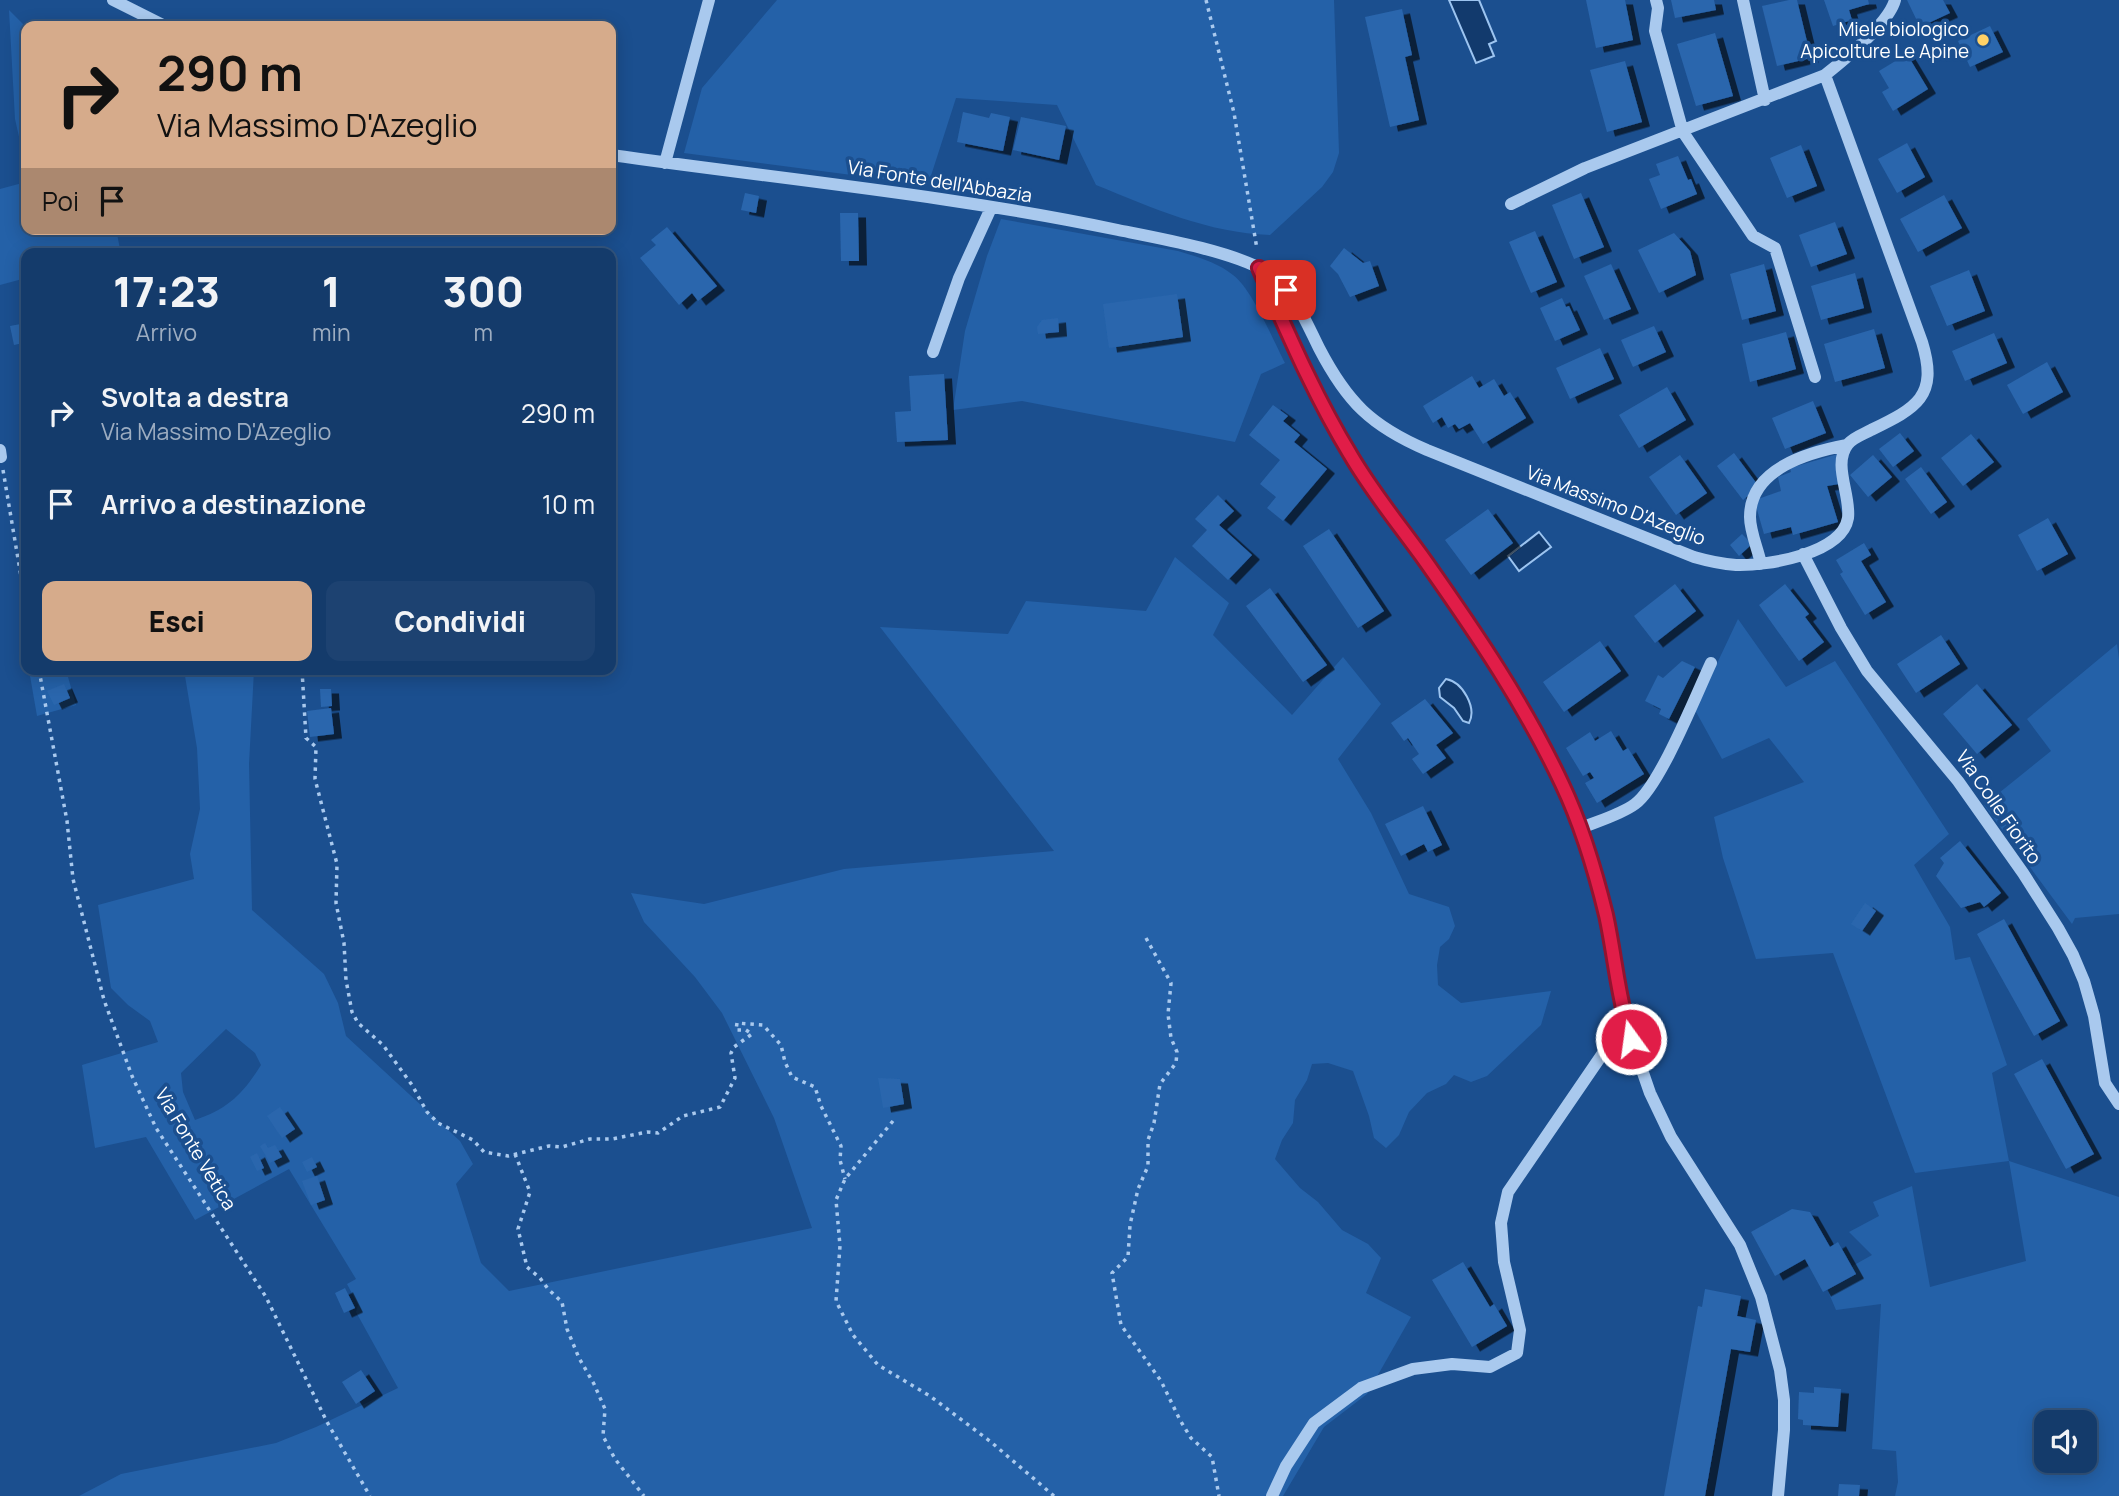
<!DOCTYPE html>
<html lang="it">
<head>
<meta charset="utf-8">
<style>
  :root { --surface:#143b6b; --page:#1d4271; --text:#f1f3f6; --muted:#9dadc1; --line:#33557e; --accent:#d6ab8b }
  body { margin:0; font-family:Manrope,sans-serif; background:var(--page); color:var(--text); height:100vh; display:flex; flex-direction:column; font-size:26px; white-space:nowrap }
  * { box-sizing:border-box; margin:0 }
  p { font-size:23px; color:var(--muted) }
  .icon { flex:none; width:38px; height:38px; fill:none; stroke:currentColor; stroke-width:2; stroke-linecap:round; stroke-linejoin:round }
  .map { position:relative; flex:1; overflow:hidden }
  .sheet { position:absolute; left:21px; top:248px; width:595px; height:427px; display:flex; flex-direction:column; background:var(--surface); border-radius:14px; box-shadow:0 4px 18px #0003,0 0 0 2px var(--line) }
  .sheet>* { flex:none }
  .hud { position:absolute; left:21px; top:21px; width:595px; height:214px; border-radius:14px; box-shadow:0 4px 18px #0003,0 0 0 2px var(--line); background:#d6ab8b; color:#111; overflow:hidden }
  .fabs { position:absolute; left:2034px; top:1410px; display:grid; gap:14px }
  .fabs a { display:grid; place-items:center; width:63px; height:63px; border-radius:14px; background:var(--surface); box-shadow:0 4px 18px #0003,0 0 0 2px var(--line); font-size:35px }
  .pin { position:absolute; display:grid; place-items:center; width:60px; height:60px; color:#fff; margin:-30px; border-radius:14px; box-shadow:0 4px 10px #0006 }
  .me { position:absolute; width:77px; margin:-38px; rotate:346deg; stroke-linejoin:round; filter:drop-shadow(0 0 5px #0008) }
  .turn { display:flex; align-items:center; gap:24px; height:147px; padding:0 21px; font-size:32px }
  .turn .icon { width:91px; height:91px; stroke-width:2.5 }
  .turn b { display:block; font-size:49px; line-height:60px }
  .then { display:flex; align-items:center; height:66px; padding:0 21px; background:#0003; gap:14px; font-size:26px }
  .eta { display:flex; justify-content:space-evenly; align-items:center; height:119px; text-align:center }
  .eta b { font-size:42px; font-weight:800; line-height:49px }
  .action { display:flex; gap:14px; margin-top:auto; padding:14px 21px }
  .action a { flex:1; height:80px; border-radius:14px; background:var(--accent); color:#111; font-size:28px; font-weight:800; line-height:80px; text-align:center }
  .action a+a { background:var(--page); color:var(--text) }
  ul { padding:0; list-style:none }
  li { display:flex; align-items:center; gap:21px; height:91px; padding:0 21px }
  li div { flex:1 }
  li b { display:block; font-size:26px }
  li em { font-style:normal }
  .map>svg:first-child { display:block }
  .green { fill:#2461a8; fill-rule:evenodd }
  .water { fill:#123a6d; stroke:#9cc4f0; stroke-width:2 }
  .building { fill:#2a66ad; filter:url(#shadow) }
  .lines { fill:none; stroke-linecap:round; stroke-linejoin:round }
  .path { stroke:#a9c9ee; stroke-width:3.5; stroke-dasharray:3.5 5; stroke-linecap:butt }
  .minor { stroke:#a9c9ee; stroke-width:12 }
  .route-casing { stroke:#92132f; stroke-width:18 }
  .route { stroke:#e11d48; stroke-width:12 }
  .poi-dot { fill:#ffd166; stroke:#1b4f8f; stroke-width:2.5 }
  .labels { text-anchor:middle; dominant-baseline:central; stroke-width:7; stroke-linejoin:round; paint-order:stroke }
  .poi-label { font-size:19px; fill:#fff; stroke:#1b4f8f; text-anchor:end }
  .street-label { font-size:19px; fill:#fff; stroke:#1b4f8f }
</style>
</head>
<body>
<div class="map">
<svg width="2119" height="1496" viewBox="0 0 2119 1496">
  <defs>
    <filter id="shadow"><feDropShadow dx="8" dy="4.5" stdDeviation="0" flood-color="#0009"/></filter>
  </defs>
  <rect width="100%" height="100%" fill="#1b4f8f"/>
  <path class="green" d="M 777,0 L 1334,0 L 1339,153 L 1333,172 L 1322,187 L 1270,235 C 1208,233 1153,208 1096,185 L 1057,105 L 956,98 L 928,185 L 684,153 L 702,88 Z
    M 9,10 L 26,27 L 26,168 L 15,119 Z
    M 26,182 L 26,229 L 116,229 L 121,254 L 26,254 L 26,278 L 0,285 L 0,189 Z
    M 1001,219 L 1178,251 C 1197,257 1217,262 1233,275 C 1252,289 1273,340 1285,363 L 1261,374 L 1235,442 L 1022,401 L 953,410 L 965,331 L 987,256 Z
    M 1175,557 L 1229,603 L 1213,635 L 1292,715 L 1343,657 L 1381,704 L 1338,759 L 1371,813 L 1409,894 L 1449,907 L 1455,926 L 1449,939 L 1440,947 L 1437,965 L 1438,985 L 1461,1003 L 1551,991 L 1541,1025 L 1487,1076 L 1471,1082 L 1454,1075 L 1446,1084 L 1427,1093 L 1409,1112 L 1399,1135 L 1386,1148 L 1374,1138 L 1369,1116 L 1353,1071 L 1328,1063 L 1312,1064 L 1307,1080 L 1295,1100 L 1293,1123 L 1282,1140 L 1275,1159 L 1300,1188 L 1318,1202 L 1342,1230 L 1368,1244 L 1381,1258 L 1366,1293 L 1411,1317 L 1367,1394 L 1324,1427 L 1283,1496 L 79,1496 L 121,1474 L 276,1443 L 316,1427 L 398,1388 L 356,1312 L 358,1305 L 347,1284 L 356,1279 L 289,1169 L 195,1220 L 146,1137 L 95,1148 L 82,1065 L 158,1042 L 150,1021 L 128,1005 L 111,988 L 98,905 L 194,879 L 190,854 L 200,809 L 197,748 L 184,670 L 254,670 L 249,764 L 252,910 L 324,974 L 338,1003 L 346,1036 L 460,1141 L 473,1164 L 456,1184 L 481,1263 L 509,1291 L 812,1228 L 774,1118 L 722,1013 L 695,977 L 644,922 L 631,893 L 704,904 L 844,869 L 1054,851 L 880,627 L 1008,634 L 1026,601 L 1146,611 ZM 226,1029 L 255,1053 L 261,1065 C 243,1094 228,1109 195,1120 L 183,1092 L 181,1073 Z
    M 1738,619 L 1786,687 L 1835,661 L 1949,834 L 1914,865 L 1950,927 L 1955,960 L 1970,957 L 2007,1065 L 1992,1073 L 2009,1161 L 2119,1197 L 2119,1496 L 1895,1496 L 1898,1482 L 1896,1451 L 1872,1449 L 1881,1304 L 1836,1310 L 1824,1282 L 1872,1255 L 1849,1232 L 1879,1216 L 1873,1202 L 1912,1186 L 1930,1287 L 2026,1261 L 2009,1161 L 1915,1173 L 1833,953 L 1756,959 L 1723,858 L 1714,817 L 1804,782 L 1769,738 L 1722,759 L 1695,710 ZM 2046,1423 L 2084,1423 L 2084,1461 L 2046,1461 Z
    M 2117,644 L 2119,659 L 2119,914 L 2075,918 L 2072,924 L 1984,805 L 2051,751 L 2027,719 Z
    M 29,670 L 66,670 L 76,705 L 37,716 Z"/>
  <path class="water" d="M 1449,0 L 1479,0 L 1496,41 L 1489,44 L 1494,56 L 1476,63 Z
    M 1539,532 L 1551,547 L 1519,571 L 1508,556 Z
    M 1446,679 C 1463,682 1477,708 1469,723 L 1463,721 L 1454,708 L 1440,697 L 1439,688 Z"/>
  <path class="building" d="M 1586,0 L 1625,0 L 1633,40 L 1596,48 Z
    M 1671,0 L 1714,0 L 1716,10 L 1675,18 Z
    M 1789,0 L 1797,0 L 1811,58 L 1777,66 L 1762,6 Z
    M 1824,0 L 1868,0 L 1869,4 L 1849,10 L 1852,20 L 1833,26 Z
    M 1907,0 L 1943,0 L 1950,13 L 1920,27 Z
    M 1402,9 L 1412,55 L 1405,57 L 1419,120 L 1390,127 L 1365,17 Z
    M 1990,26 L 2003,52 L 1970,67 L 1958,41 Z
    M 1715,33 L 1733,96 L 1696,106 L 1677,44 Z
    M 1907,54 L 1928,89 L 1893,111 L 1882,92 L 1889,88 L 1879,71 Z
    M 1625,61 L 1642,122 L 1607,132 L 1590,70 Z
    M 963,112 L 989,118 L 991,113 L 1010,117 L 1003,151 L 957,142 Z
    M 1021,117 L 1066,126 L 1059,160 L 1013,150 Z
    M 1907,143 L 1925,177 L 1897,193 L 1878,159 Z
    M 1801,145 L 1817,186 L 1787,198 L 1770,158 Z
    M 1678,156 L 1688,180 L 1691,179 L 1697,194 L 1661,209 L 1649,179 L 1660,175 L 1656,164 Z
    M 745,193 L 759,196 L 756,213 L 741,210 Z
    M 1581,193 L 1604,247 L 1574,259 L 1552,205 Z
    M 1944,195 L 1962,228 L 1918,252 L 1900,219 Z
    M 840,213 L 858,213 L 859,261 L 841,261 Z
    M 1835,222 L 1847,254 L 1811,267 L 1799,235 Z
    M 667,227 L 717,286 L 698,301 L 692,293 L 679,305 L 640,258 L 656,245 L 651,240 Z
    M 1535,231 L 1557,282 L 1531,293 L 1509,242 Z
    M 1674,233 L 1690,251 L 1696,275 L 1659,293 L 1638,250 Z
    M 1344,248 L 1363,263 L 1370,261 L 1379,286 L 1350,297 L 1338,274 L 1330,266 Z
    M 1611,264 L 1631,309 L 1604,320 L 1584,276 Z
    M 1764,264 L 1776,311 L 1742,320 L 1730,274 Z
    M 1969,270 L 1985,311 L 1947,326 L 1930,286 Z
    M 1855,273 L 1864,308 L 1821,320 L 1811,286 Z
    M 1177,294 L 1183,337 L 1109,348 L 1103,304 Z
    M 1562,298 L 1566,307 L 1569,306 L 1580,330 L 1555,341 L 1540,308 Z
    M 1058,318 L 1059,332 L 1038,334 L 1037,327 L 1042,320 Z
    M 26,323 L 26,353 L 25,353 L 23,343 L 14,345 L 10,326 Z
    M 1654,326 L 1666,352 L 1633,367 L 1621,340 Z
    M 1874,329 L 1885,368 L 1835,382 L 1824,344 Z
    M 1786,332 L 1796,369 L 1750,382 L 1742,344 Z
    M 1994,333 L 2007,363 L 1965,381 L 1952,351 Z
    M 1600,348 L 1614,379 L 1570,399 L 1556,368 Z
    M 2047,362 L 2063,392 L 2023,414 L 2007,385 Z
    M 944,374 L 948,440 L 897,442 L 895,412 L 911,411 L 909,376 Z
    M 1472,376 L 1479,388 L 1494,379 L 1504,396 L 1510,392 L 1526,418 L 1483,444 L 1470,423 L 1459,429 L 1455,424 L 1448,428 L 1442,417 L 1433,423 L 1423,406 Z
    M 1667,387 L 1686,420 L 1639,448 L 1619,415 Z
    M 1813,401 L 1826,433 L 1785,449 L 1772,418 Z
    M 1273,405 L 1288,416 L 1283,421 L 1300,435 L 1294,442 L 1327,469 L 1283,521 L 1267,508 L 1276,497 L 1260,484 L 1280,460 L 1249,435 Z
    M 1900,433 L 1914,451 L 1893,467 L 1879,449 Z
    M 1971,434 L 1994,462 L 1963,486 L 1941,458 Z
    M 1734,453 L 1757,484 L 1749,495 L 1743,500 L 1717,466 Z
    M 1838,454 L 1839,484 L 1827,486 L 1838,522 L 1793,535 L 1791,527 L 1764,534 L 1756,506 L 1758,499 L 1781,491 L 1778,477 L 1791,472 L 1790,468 Z
    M 1680,455 L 1707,493 L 1676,515 L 1649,477 Z
    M 1873,455 L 1892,477 L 1868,497 L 1850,475 Z
    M 1921,467 L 1947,502 L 1931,514 L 1905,479 Z
    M 1218,495 L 1234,511 L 1219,525 L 1252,555 L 1228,580 L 1192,546 L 1207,530 L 1195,519 Z
    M 1488,509 L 1513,543 L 1471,575 L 1445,540 Z
    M 2048,518 L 2068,554 L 2037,571 L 2018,535 Z
    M 1329,529 L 1384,611 L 1358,628 L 1303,546 Z
    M 1742,534 L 1752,544 L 1739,556 L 1730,545 Z
    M 1864,543 L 1871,555 L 1861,561 L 1886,602 L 1865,615 L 1840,574 L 1843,572 L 1836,560 Z
    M 1675,584 L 1696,611 L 1655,643 L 1634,616 Z
    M 1785,584 L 1809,614 L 1805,617 L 1824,642 L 1799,661 L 1759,605 Z
    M 1270,588 L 1327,665 L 1303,682 L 1246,606 Z
    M 1941,635 L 1960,664 L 1916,693 L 1897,664 Z
    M 1600,641 L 1621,671 L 1564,712 L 1543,682 Z
    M 1682,661 L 1695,667 L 1669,719 L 1659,714 L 1661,709 L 1645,701 L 1658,675 L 1663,678 Z
    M 64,684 L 70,698 L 54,705 L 47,691 Z
    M 1977,684 L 2012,725 L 1977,754 L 1943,714 Z
    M 320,689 L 331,689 L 332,706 L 321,707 Z
    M 1425,699 L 1453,733 L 1436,745 L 1446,758 L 1423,774 L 1412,759 L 1419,754 L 1408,738 L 1404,741 L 1391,723 Z
    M 331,708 L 334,734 L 310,737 L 307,711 Z
    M 1611,731 L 1623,751 L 1628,748 L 1644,774 L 1597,803 L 1585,783 L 1594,778 L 1590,772 L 1583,776 L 1566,748 L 1590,732 L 1595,741 Z
    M 1423,806 L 1442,845 L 1428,852 L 1424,844 L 1401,856 L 1385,824 Z
    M 1960,841 L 2001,893 L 1984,907 L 1980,902 L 1961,908 L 1936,876 L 1944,863 L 1940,858 Z
    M 1865,903 L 1876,911 L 1862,931 L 1851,924 Z
    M 2004,919 L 2060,1021 L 2034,1036 L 1977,934 Z
    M 2042,1059 L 2094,1154 L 2066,1169 L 2014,1074 Z
    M 878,1078 L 900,1079 L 904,1104 L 883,1108 Z
    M 280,1107 L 295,1129 L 282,1138 L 267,1116 Z
    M 265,1143 L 268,1148 L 275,1145 L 282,1157 L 270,1163 L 260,1146 Z
    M 257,1153 L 264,1168 L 257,1171 L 250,1157 Z
    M 312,1157 L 317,1167 L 307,1172 L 302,1162 Z
    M 317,1176 L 325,1200 L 311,1205 L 302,1181 Z
    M 1792,1209 L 1810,1212 L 1830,1247 L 1838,1242 L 1856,1274 L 1823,1292 L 1805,1259 L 1775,1276 L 1751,1232 Z
    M 1463,1262 L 1490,1307 L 1494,1304 L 1507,1326 L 1472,1347 L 1432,1280 Z
    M 345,1288 L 355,1308 L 344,1313 L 335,1293 Z
    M 1705,1289 L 1741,1296 L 1737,1316 L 1756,1320 L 1750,1352 L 1731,1349 L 1705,1496 L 1664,1496 L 1698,1306 L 1702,1307 Z
    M 361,1370 L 375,1391 L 356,1404 L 342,1382 Z
    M 1814,1387 L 1841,1389 L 1838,1427 L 1803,1425 L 1803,1420 L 1798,1419 L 1799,1392 L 1814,1393 Z
    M 1839,1484 L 1860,1485 L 1859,1496 L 1838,1496 Z"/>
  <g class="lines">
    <path class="path" d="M 1206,0 L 1234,113 L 1257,249
      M 3,470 L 26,606
      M 39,670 L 67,821 L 73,879 L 104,1000 L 132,1076 L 156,1128 L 266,1297 L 327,1422 L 370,1496
      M 302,670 L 306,738 L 316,747 L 315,779 L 337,864 L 336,903 L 344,943 L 346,980 L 352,1012 L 358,1023 L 383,1045 L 412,1085 L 427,1112 L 438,1123 L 473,1140 L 484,1152 L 508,1156 L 549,1146 L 562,1147 L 590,1139 L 612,1139 L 647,1132 L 658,1133 L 683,1116 L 720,1107 L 735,1078 L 731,1053 L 734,1047 L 752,1034 L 746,1030 L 736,1030 L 737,1023 L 763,1025 L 781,1045 L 785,1062 L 792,1077 L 815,1087 L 821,1106 L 841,1146 L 840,1160 L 845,1179
      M 1146,938 L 1171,983 L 1168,1014 L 1171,1038 L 1177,1052 L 1176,1063 L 1160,1084 L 1154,1123 L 1148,1140 L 1148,1166 L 1138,1189 L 1130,1225 L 1128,1257 L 1112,1273 L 1121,1325 L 1161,1381 L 1180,1420 L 1191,1438 L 1212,1457 L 1219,1496
      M 893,1121 L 845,1179 L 836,1200 L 840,1246 L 836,1301 L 853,1335 L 878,1365 L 930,1396 L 991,1442 L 1054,1496
      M 515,1154 L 530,1192 L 518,1229 L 527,1267 L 540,1278 L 548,1289 L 562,1302 L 567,1329 L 579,1358 L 594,1384 L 605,1409 L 603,1436 L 615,1459 L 644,1496"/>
    <path class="minor" d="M 113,0 L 165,26
      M 1656,0 L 1658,8 L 1655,31 L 1683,132 L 1753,236 L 1775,248 L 1815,377
      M 1743,0 L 1765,100
      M 611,155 C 780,179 951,195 1118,230 C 1158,238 1231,251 1265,271 C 1293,288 1305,320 1319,348 C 1347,402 1371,426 1427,450 L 1694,557 C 1708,561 1722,564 1736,565 C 1767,566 1842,554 1848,518 C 1851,495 1832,464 1848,444 C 1854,437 1864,434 1871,430 C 1916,408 1939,397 1922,342 L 1825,75 C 1844,60 1889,23 1895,0
      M 665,163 L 709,0
      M 1511,204 L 1585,168 L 1825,75
      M 1259,268 L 1292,343 L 1350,455 L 1496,665 L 1546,751 L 1571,804 L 1588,850 L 1605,914 L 1625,1021 L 1650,1093 L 1671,1137 L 1740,1245 L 1761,1297 L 1780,1370 L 1784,1400 L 1784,1430 L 1778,1496
      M 933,352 L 959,278 L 991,208
      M 0,450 L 1,457
      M 1803,554 L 1841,628 L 1867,671 L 1958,781 L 2023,873 L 2058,928 L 2073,955 L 2084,981 L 2094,1016 L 2105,1083 L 2119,1104
      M 1761,564 C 1758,549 1750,532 1750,517 C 1750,468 1810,452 1847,445
      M 1581,828 C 1598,821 1620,815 1635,804 C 1660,786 1696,695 1711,663
      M 1272,1496 L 1286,1466 L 1314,1423 L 1361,1388 L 1413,1369 L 1452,1364 L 1490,1367 L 1517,1353 L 1520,1330 L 1504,1262 L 1501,1223 L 1508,1192 L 1625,1021"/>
  </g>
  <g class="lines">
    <g class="route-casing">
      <path id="route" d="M 1286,290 L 1272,276 L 1259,268 C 1287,331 1314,395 1350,454 C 1372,492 1401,527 1426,562 C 1476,633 1525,705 1562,784 C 1582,826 1595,870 1606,915 C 1615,956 1618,999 1631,1039"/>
    </g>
    <use href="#route" class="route"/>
  </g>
  <circle class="poi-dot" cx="1983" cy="40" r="7"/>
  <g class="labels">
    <g class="poi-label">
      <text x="1969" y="29">Miele biologico<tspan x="1969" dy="22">Apicolture Le Apine</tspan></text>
    </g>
    <g class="street-label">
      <text transform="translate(940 181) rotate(9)">Via Fonte dell'Abbazia</text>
      <text transform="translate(1616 505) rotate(21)">Via Massimo D'Azeglio</text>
      <text transform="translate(1999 807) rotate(55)">Via Colle Fiorito</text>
      <text transform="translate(196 1149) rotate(59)">Via Fonte Vetica</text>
    </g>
  </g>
</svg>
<div class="fabs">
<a><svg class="icon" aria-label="sound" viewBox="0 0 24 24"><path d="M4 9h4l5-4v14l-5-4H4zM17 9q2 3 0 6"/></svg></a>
</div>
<div class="pin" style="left:1286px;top:290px;background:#d93025"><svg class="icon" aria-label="arrive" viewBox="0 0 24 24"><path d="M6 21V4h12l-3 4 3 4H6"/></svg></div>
<svg class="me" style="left:1631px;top:1039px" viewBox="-20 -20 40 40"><circle r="17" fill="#e11d48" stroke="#fff" stroke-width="3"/><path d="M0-11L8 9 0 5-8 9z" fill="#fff"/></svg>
<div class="hud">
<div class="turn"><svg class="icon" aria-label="right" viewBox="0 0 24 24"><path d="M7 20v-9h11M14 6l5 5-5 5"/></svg><div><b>290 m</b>Via Massimo D'Azeglio</div></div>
<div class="then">Poi<svg class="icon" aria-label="arrive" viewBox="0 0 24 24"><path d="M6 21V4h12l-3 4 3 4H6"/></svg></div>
</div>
<section class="sheet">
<div class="eta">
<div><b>17:23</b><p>Arrivo</p></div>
<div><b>1</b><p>min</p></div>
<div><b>300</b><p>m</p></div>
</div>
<ul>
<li><svg class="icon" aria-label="right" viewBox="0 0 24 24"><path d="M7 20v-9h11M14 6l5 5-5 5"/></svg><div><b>Svolta a destra</b><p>Via Massimo D'Azeglio</p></div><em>290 m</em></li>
<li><svg class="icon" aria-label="arrive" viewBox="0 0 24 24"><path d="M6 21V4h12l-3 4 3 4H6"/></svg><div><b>Arrivo a destinazione</b></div><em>10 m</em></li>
</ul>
<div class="action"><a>Esci</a><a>Condividi</a></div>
</section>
</div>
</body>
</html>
